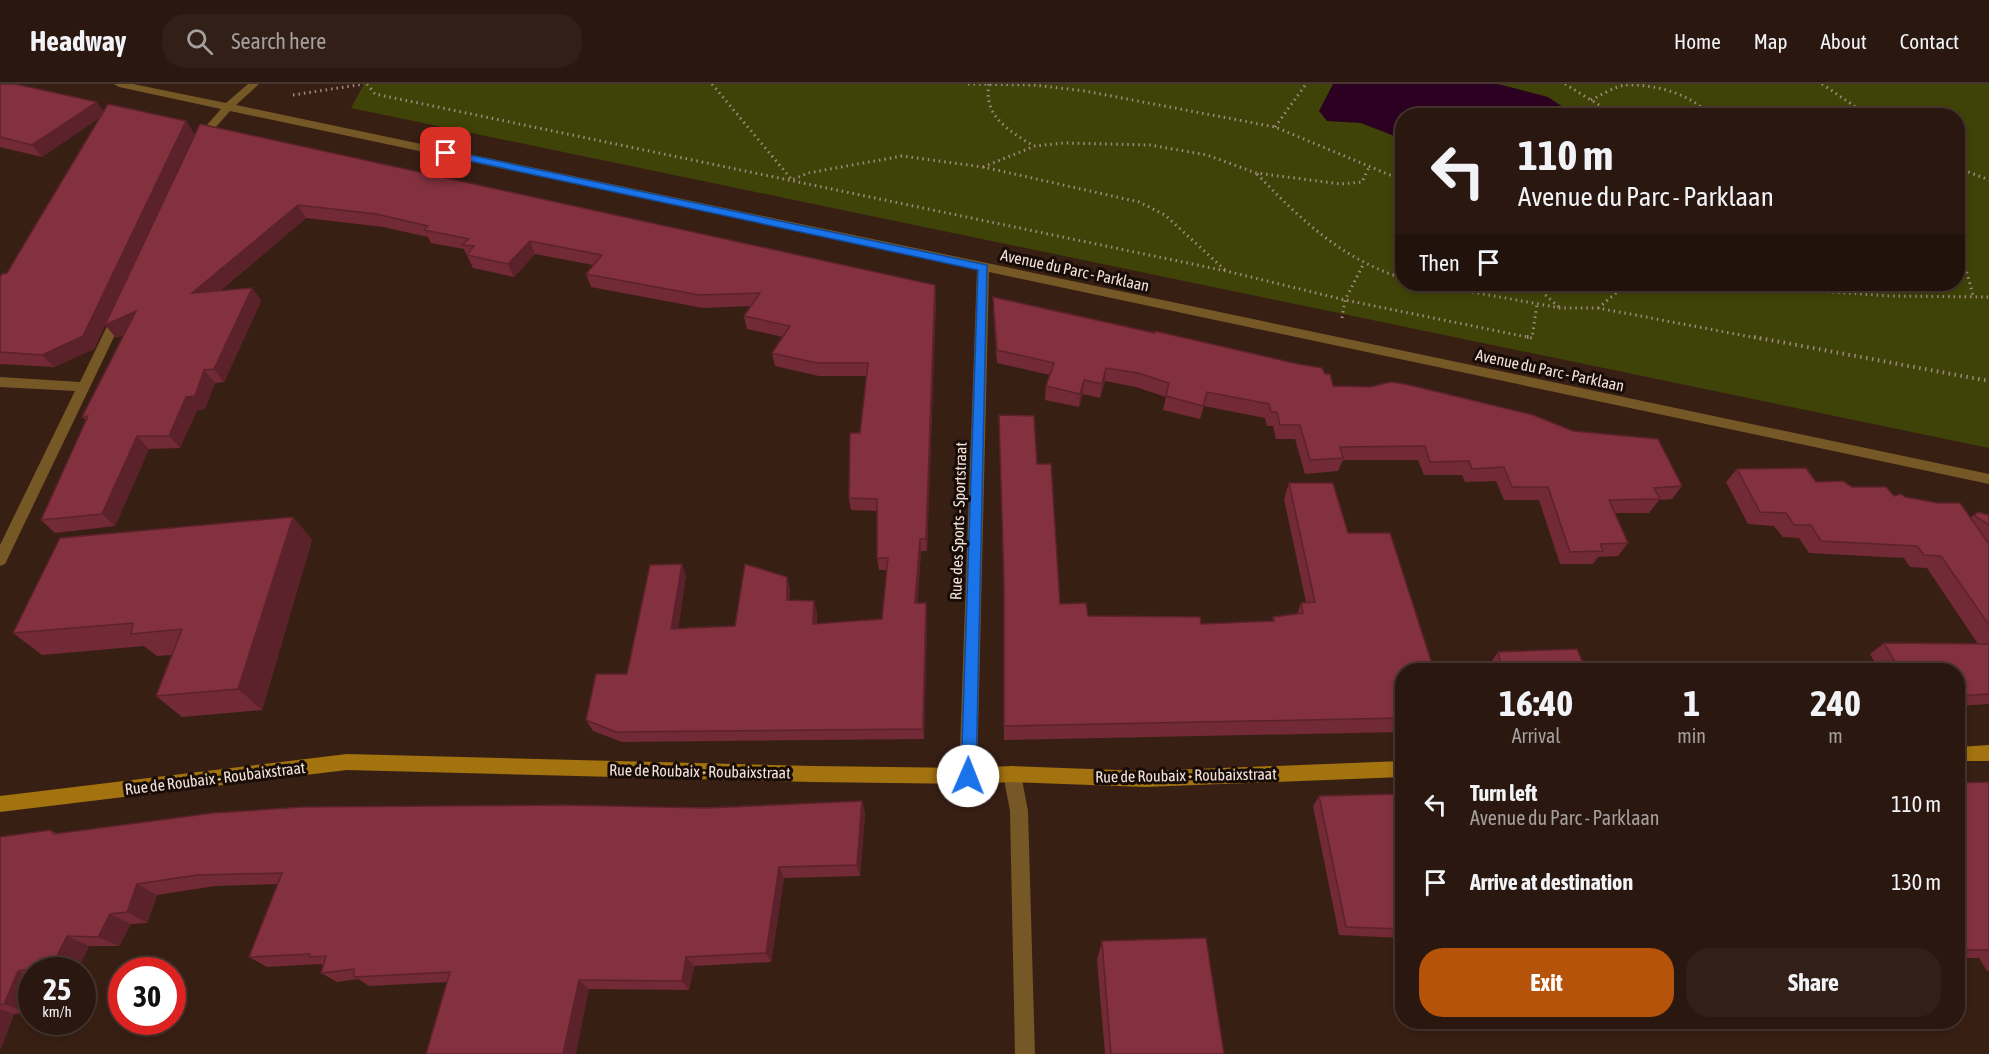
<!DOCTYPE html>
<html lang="en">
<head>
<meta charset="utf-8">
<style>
  :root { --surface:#2a170f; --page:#322018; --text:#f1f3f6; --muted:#a59f9e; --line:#46362f; --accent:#b45309 }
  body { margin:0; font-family:"Asap Condensed",sans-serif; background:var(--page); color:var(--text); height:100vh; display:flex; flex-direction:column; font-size:22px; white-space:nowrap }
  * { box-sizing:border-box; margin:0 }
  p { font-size:20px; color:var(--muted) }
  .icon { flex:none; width:33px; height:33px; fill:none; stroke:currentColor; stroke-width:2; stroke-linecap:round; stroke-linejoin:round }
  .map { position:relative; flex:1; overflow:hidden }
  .panel { position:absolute; left:1395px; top:579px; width:570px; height:366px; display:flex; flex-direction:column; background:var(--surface); border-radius:24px; box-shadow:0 3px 9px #0003,0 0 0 2px var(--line) }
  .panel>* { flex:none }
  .top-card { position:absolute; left:1395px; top:24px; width:570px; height:183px; border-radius:24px; box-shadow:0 3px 9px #0003,0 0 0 2px var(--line); background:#2a170f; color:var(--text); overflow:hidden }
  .speed { position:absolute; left:18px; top:873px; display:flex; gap:12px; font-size:30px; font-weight:700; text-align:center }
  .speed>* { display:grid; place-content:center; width:78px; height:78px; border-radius:50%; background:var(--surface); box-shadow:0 3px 9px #0003,0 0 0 2px var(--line); line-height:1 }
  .speed small { font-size:15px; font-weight:400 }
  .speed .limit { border:9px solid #d22; background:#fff; color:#111 }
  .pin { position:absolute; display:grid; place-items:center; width:51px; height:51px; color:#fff; margin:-26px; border-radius:12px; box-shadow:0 3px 9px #0006 }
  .me { position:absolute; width:66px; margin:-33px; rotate:1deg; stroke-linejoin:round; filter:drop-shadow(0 0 4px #0008) }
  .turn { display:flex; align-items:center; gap:21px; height:126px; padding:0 24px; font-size:27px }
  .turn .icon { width:78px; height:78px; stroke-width:2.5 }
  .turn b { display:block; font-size:42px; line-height:51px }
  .then { display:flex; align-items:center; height:57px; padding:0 24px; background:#0003; gap:12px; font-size:22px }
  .eta { display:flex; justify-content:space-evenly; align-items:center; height:102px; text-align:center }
  .eta b { font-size:36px; font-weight:700; line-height:42px }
  .cta { display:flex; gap:12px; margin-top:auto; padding:12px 24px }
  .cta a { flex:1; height:69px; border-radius:24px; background:var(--accent); color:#fff; font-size:24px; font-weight:700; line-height:69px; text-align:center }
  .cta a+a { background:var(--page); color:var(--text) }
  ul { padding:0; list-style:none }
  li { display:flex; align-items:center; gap:18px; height:78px; padding:0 24px }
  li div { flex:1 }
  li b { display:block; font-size:22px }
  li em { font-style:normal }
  header { display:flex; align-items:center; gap:36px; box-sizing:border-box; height:84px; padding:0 30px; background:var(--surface); border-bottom:2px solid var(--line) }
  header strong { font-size:28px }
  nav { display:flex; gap:33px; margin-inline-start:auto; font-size:21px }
  .search { width:420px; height:54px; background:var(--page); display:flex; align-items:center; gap:15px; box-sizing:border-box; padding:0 21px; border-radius:24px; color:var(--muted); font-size:22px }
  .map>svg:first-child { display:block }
  .green { fill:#404307; fill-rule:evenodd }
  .water { fill:#2c0021 }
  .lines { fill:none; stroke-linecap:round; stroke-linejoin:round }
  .path-far1 { stroke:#9e8980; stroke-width:3; stroke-dasharray:1.5 4; stroke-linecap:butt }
  .path { stroke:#9e8980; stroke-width:4; stroke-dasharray:1.5 4.5; stroke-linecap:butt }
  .lane { fill:#755825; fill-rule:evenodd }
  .street { fill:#755825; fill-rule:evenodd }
  .secondary { fill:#a2730f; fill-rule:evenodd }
  .wall { fill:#712a36 }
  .shaded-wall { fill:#5c222c }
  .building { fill:#83313f; stroke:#5c222c; stroke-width:1.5 }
  .route { fill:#1a73e8; stroke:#114b97; stroke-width:1.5 }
  .labels { text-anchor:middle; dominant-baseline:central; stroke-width:6; stroke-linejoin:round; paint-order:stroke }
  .street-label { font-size:16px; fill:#f3e2da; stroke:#170c07 }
</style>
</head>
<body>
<header>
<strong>Headway</strong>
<div class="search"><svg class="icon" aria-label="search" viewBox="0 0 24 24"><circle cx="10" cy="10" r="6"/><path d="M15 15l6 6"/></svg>Search here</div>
<nav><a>Home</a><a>Map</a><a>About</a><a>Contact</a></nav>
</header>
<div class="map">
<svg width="1989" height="970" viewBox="0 0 1989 970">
  <rect width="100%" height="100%" fill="#381f14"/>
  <path class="green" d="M 364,0 L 1989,0 L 1989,364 L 351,24 ZM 1402,32 L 1958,32 L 1958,200 L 1402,200 Z"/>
  <path class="water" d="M 1333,0 L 1498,0 L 1548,13 L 1575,31 L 1402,32 L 1402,55 L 1361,39 L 1327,37 L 1319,27 Z"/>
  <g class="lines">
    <path class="path-far1" d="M 367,0 L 375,10 L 1226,187 L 1345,216 L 1532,254 L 1537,220
      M 712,0 L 792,96 L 808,89 L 902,72 L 983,83 L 1139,118 L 1165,131 L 1225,186
      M 968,0 L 1034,1 L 1085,7 L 1275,43 L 1402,96
      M 989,0 C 983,32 1009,47 1034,62
      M 1565,0 L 1617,32
      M 1822,0 L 1869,32
      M 293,11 L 364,0
      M 1591,16 C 1601,11 1614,3 1625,1 C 1656,0 1691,10 1711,32
      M 1275,43 L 1306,0
      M 983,83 L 1035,62 L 1064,59 L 1150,61 L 1207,71 L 1256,89 L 1341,100 L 1362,98 L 1369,83
      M 1958,84 L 1989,96
      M 1257,90 C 1300,135 1342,175 1402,194
      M 1958,156 L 1973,211
      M 1429,200 L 1560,224 L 1598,224 L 1762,255
      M 1533,200 L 1560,224
      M 1712,200 L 1890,212 L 1989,213
      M 1598,224 L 1627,200
      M 1342,234 L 1345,216 L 1363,181"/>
    <path class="path" d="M 1527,253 L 1532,253
      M 1754,253 L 1989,297"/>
    <path class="lane" d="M 1012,682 L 1018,684 L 1021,690 L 1028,727 L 1035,970 L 1015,970 L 1010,727 L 1003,690 L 1006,684 Z"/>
    <path class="street" d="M 114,0 L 133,0 L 226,19 L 248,0 L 259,0 L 236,21 L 1989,390 L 1989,400 L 989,188 L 977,692 L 974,698 L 968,700 L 962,698 L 959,692 L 977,185 L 230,27 L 201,60 L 197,61 L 192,58 L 221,25 L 119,3 Z
      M 119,226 L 125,230 L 7,476 L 5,480 L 0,482 L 0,461 L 75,307 L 0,303 L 0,293 L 80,298 L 113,230 Z"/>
    <path class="secondary" d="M 1989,661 L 1989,677 L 1958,677 L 1958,663 Z
      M 347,670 L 813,682 L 968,684 L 1012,682 L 1145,687 L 1402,677 L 1402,693 L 1145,703 L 1012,698 L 968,700 L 813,698 L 347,686 L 0,728 L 0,712 Z"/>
  </g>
  <path class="wall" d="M 0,0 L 103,27 L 186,37 L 194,50 L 94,265 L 54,283 L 0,280 L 0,193 L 7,189 L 99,34 L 42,73 L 0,63 Z
    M 200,40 L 935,201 L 936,214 L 927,467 L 921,467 L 917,519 L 926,519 L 927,530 L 924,655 L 622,658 L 593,647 L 586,636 L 627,590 L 686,492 L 678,544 L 735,542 L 790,505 L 790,516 L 817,528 L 817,540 L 882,535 L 887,486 L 879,486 L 877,474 L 877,427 L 851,426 L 849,414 L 860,349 L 867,292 L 819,292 L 775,282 L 772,269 L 783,253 L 747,245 L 744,232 L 751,222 L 703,224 L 591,203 L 586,190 L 593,181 L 535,170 L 514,193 L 473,184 L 464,165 L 431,159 L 428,153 L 383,143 L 306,134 L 220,207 L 252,204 L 261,217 L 224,298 L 215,299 L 205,325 L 197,326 L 180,364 L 149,365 L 115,442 L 55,449 L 41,436 L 86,336 L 82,333 L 124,251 L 116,254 Z
    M 993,213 L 1325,290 L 1333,302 L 1682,402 L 1672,415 L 1659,416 L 1649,429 L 1615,429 L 1628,459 L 1618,472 L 1598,473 L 1593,480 L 1560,480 L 1539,416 L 1504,416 L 1496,397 L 1465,398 L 1462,391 L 1424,391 L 1418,376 L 1343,376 L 1338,387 L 1305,390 L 1295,355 L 1276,355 L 1273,342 L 1267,342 L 1265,334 L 1204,322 L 1200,335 L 1163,326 L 1166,313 L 1136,303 L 1105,297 L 1100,314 L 1083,310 L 1079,323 L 1045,316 L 1046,302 L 1050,291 L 997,279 L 993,227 Z
    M 999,331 L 1037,380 L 1060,520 L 1088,532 L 1201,540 L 1272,538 L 1273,533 L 1297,530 L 1301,519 L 1306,518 L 1284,415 L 1289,399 L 1348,449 L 1433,583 L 1489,581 L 1498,568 L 1586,586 L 1402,586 L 1402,648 L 1004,656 L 1004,515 Z
    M 1737,385 L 1852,403 L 1894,412 L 1905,413 L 1970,434 L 1977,428 L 1989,431 L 1989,620 L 1958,622 L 1958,586 L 1879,586 L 1870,570 L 1884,559 L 1978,560 L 1927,484 L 1910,483 L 1904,474 L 1809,469 L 1799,454 L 1783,453 L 1774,442 L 1748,440 L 1726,398 Z
    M 293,433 L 312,456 L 262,626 L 182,633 L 156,612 L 172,571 L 157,572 L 144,562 L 42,571 L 13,549 Z
    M 1989,698 L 1989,887 L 1987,887 L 1979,874 L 1958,874 L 1958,699 Z
    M 1402,710 L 1402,854 L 1339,851 L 1313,722 L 1319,712 Z
    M 862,717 L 865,730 L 860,792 L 784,794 L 771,878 L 694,882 L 689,906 L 589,905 L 447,898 L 369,902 L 358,895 L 337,898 L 321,889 L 323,881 L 321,880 L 267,883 L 249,873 L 278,800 L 215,802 L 157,811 L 147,839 L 131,840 L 119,862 L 89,862 L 77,886 L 32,886 L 32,920 L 28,929 L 14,930 L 0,966 L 0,753 L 50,746 L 57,749 Z
    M 1102,857 L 1224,970 L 1105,970 L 1097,876 Z"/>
  <path class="shaded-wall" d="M 97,18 L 105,30 L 42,73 L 32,61 Z
    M 186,37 L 194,50 L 94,265 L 54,283 L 42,271 Z
    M 298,121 L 306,134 L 202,222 L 192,209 Z
    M 530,157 L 535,170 L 514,193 L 508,180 Z
    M 935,201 L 936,214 L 927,467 L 926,455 Z
    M 252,204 L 261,217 L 224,298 L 214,285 Z
    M 136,227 L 147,240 L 116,254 L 105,241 Z
    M 1106,284 L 1105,297 L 1100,314 L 1102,300 Z
    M 204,286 L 215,299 L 205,325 L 197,326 L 180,364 L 169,352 L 186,313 Z
    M 1084,296 L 1083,310 L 1079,323 L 1080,310 Z
    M 137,352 L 149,365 L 115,442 L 102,430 Z
    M 293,433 L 312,456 L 262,626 L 238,605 Z
    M 920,455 L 921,467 L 917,530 L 915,519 Z
    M 682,480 L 686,492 L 676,556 L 671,545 Z
    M 787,493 L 790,505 L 790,527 L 787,516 Z
    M 814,517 L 817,528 L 816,552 L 813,540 Z
    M 926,519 L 927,530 L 924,655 L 923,645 Z
    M 862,717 L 865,730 L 860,792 L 857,781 Z
    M 779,783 L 784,794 L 771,878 L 766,869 Z
    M 137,800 L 157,811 L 147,839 L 127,828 Z
    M 110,830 L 131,840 L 119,862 L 98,853 Z
    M 67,852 L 89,862 L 77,886 L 64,886 L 52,882 Z
    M 686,873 L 694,882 L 689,906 L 682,897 Z
    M 18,887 L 32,892 L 32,920 L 28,929 L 4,920 Z
    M 579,896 L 589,905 L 576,970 L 563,970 Z
    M 0,925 L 14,930 L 0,966 Z"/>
  <path class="building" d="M 0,0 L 15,0 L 97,18 L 32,61 L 0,53 Z
    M 108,20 L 186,37 L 83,252 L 42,271 L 0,268 L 0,193 L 2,190 L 7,189 Z
    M 200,40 L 935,201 L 926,455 L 920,455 L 915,519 L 926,519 L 923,645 L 616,648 L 586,636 L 596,590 L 627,590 L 650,481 L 682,480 L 671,545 L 735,542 L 745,480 L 787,493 L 787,516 L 814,517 L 813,540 L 882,535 L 888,474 L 877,474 L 877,415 L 849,414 L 850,349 L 860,349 L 868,279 L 817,279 L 772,269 L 790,242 L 744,232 L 760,209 L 699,211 L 586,190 L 602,171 L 530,157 L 508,180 L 467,171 L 474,162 L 462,161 L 469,155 L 424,146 L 428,142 L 376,130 L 298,121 L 192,209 L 252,204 L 214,285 L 204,286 L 195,312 L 186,313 L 169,352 L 137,352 L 102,430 L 41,436 L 88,332 L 82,333 L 136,227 L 105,241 Z
    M 993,213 L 1155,249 L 1155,247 L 1298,280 L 1322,284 L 1325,290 L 1330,290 L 1333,302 L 1370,303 L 1391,298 L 1405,300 L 1533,331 L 1573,347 L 1658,355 L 1682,402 L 1654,404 L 1660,415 L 1609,416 L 1628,459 L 1600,460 L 1603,467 L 1570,468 L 1548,403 L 1512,403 L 1504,383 L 1472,385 L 1469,377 L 1430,378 L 1425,362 L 1340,363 L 1343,374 L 1310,376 L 1300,341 L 1280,341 L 1277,328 L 1271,328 L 1269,320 L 1207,308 L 1203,322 L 1166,312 L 1169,299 L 1138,289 L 1106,284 L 1102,300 L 1084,296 L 1080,310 L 1046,302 L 1054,279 L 997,266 Z
    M 999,331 L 1034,332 L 1037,380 L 1051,380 L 1060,520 L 1086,519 L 1088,532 L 1200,533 L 1201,540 L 1274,537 L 1273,533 L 1303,529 L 1301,519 L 1315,518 L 1289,399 L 1333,399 L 1348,449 L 1390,449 L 1433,583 L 1501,580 L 1498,568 L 1577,565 L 1586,586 L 1402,586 L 1402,634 L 1004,642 L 1004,500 Z
    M 1806,384 L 1816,398 L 1843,397 L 1852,403 L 1886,403 L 1894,412 L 1901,410 L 1905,413 L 1938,419 L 1960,419 L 1989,460 L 1989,541 L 1941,472 L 1924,471 L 1917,462 L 1821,457 L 1811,441 L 1794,441 L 1786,429 L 1760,428 L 1737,385 Z
    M 1977,428 L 1989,431 L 1989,441 L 1975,432 Z
    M 293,433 L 238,605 L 156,612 L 182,545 L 131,550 L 133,539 L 13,549 L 60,454 Z
    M 1884,559 L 1989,560 L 1989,610 L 1958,612 L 1958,586 L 1900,586 Z
    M 1989,698 L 1989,866 L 1958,866 L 1958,699 Z
    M 1402,710 L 1402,845 L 1346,843 L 1319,712 Z
    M 862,717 L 857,781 L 779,783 L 766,869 L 686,873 L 682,897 L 579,896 L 563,970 L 426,970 L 450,888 L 354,893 L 354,885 L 321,889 L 326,872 L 309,873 L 310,870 L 249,873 L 282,789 L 197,791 L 137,800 L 127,828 L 110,830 L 98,853 L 67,852 L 52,882 L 18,887 L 4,920 L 0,921 L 0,753 L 50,746 L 54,750 L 213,729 L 303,723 L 563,721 L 707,724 Z
    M 1206,854 L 1224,970 L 1111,970 L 1102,857 Z"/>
  <path class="route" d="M 446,66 L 987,181 L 976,692 L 974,697 L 968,699 L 963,697 L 961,692 L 978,186 L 442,71 L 442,67 Z"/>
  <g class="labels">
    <g class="street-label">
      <text transform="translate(1075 186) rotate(12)">Avenue du Parc - Parklaan</text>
      <text transform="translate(1550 286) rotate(12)">Avenue du Parc - Parklaan</text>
      <text transform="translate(958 437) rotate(-88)">Rue des Sports - Sportstraat</text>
      <text transform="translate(700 687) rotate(1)">Rue de Roubaix - Roubaixstraat</text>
      <text transform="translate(1186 691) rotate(-1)">Rue de Roubaix - Roubaixstraat</text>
      <text transform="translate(215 694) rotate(-7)">Rue de Roubaix - Roubaixstraat</text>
    </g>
  </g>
</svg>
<div class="speed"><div>25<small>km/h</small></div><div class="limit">30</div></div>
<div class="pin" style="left:446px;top:69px;background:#d93025"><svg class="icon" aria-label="arrive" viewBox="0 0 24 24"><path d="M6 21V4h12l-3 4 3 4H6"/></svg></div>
<svg class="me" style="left:968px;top:692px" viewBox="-20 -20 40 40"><circle r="19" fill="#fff"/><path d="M0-13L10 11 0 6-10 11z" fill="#1a73e8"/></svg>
<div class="top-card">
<div class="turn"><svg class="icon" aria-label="left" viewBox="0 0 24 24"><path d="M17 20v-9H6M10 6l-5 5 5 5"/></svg><div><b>110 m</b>Avenue du Parc - Parklaan</div></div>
<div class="then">Then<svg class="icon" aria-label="arrive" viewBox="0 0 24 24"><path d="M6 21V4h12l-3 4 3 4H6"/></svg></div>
</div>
<section class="panel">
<div class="eta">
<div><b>16:40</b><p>Arrival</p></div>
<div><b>1</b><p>min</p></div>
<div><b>240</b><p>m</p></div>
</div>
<ul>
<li><svg class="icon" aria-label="left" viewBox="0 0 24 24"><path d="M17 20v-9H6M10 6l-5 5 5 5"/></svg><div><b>Turn left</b><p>Avenue du Parc - Parklaan</p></div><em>110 m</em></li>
<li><svg class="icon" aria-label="arrive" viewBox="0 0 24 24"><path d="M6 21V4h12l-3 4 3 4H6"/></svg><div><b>Arrive at destination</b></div><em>130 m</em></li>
</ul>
<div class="cta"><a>Exit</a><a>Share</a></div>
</section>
</div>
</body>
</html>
